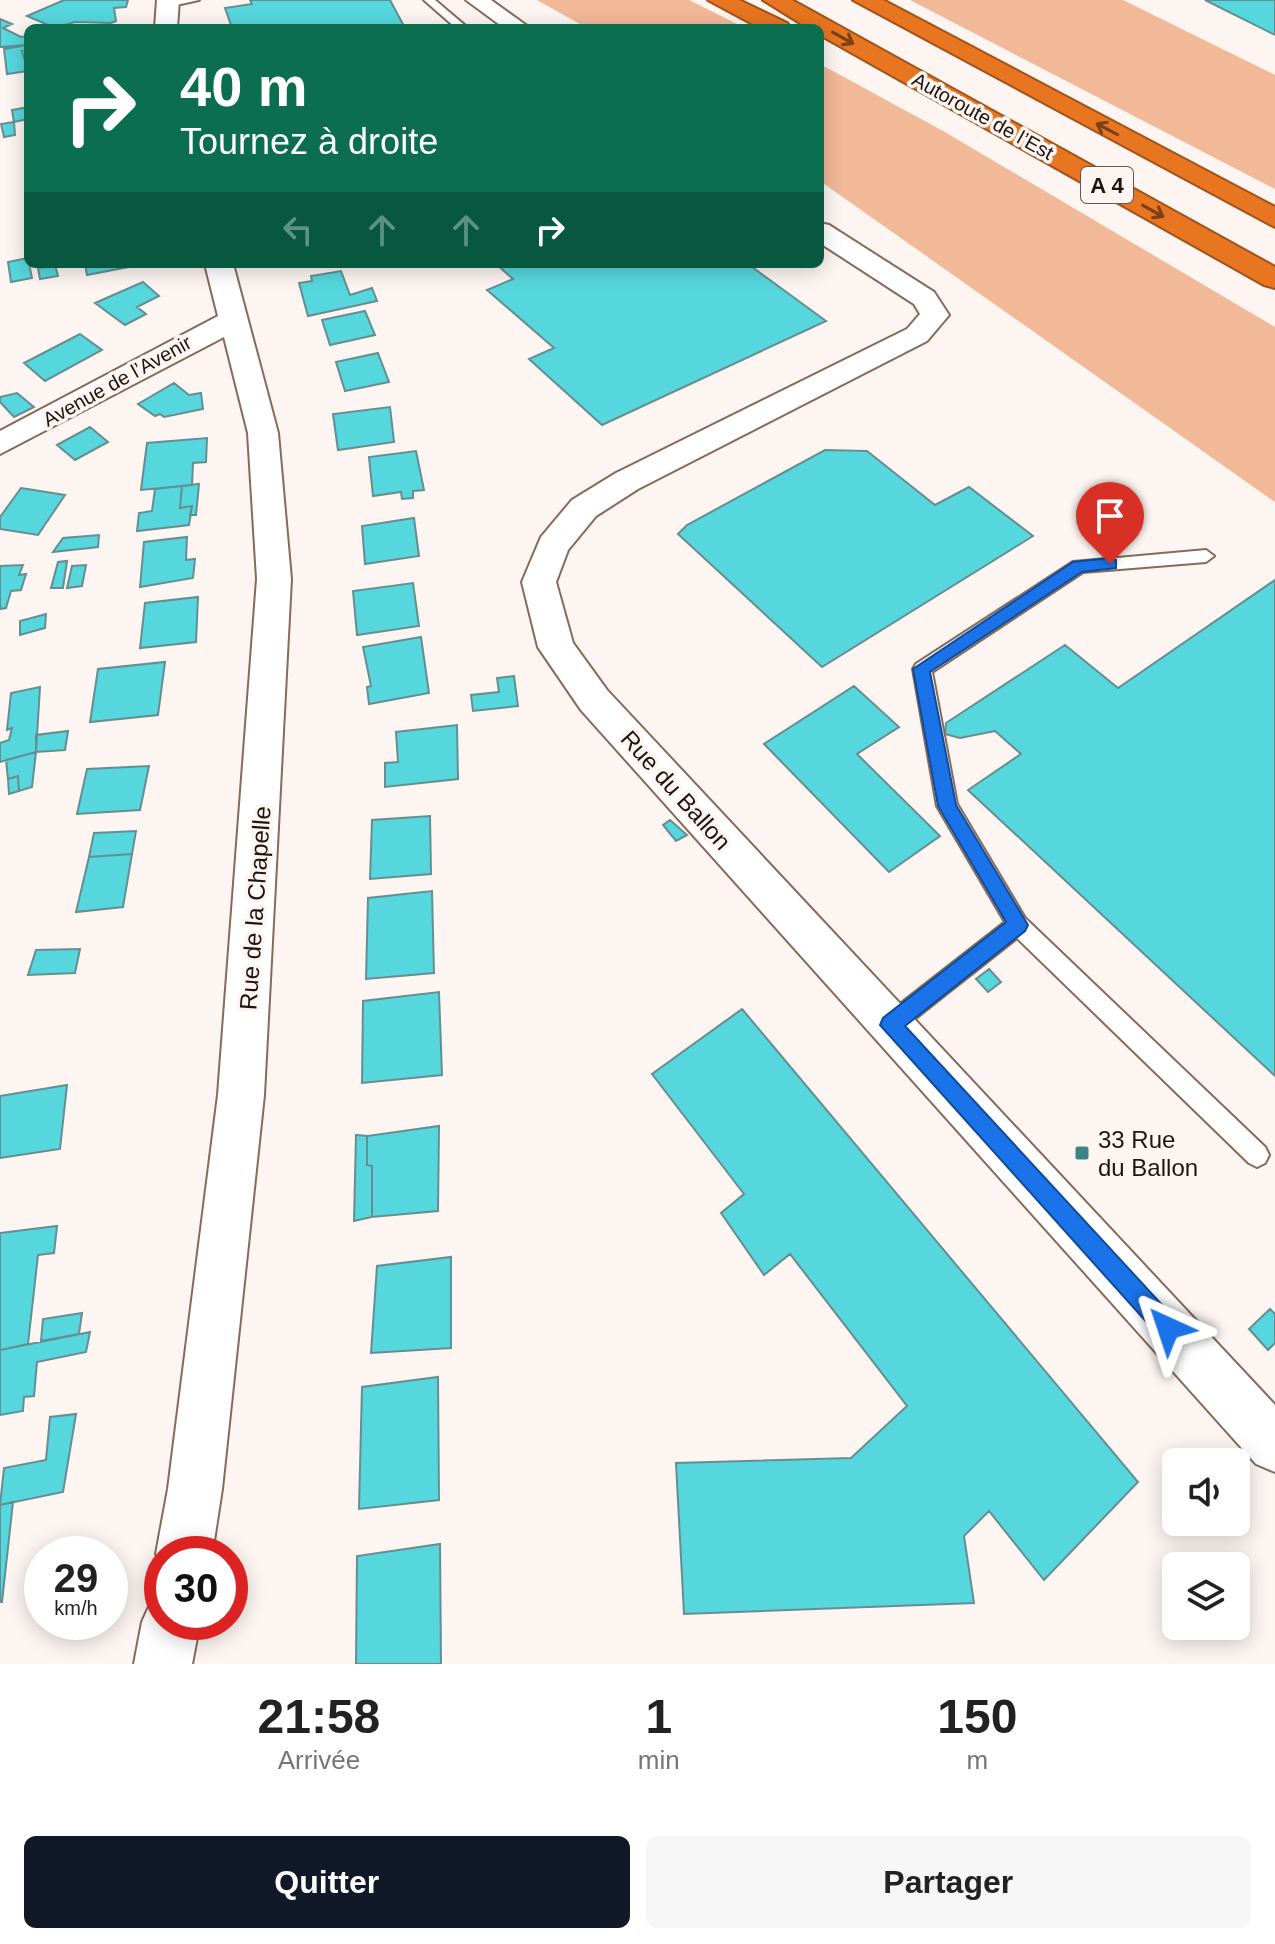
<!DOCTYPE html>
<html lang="fr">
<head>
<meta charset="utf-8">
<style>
  :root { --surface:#fff; --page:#f6f6f6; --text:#222; --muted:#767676; --accent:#111827 }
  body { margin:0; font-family:Arial,sans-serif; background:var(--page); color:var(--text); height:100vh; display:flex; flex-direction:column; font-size:30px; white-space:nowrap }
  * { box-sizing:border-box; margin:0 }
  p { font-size:26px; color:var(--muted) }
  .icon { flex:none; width:44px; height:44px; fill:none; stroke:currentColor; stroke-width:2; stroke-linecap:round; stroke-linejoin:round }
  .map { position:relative; height:1664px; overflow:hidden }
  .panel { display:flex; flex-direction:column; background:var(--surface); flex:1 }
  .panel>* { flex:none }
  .banner { position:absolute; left:24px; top:24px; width:800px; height:244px; border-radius:12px; box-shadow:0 4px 20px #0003; background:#0b6e4f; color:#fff; overflow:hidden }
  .fabs { position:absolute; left:1162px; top:1448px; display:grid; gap:16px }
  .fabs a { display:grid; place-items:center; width:88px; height:88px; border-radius:12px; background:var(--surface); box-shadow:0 4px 20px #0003; font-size:40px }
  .speed { position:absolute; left:24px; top:1536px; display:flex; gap:16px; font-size:40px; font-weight:700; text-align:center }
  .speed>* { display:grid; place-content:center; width:104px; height:104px; border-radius:50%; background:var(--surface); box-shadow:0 4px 20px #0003; line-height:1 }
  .speed small { font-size:20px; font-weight:400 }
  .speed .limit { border:12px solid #d22; background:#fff; color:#111 }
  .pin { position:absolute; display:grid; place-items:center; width:68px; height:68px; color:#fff; margin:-82px -34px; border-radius:50% 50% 50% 0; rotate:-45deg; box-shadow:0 0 8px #0007 }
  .pin .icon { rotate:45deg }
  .me { position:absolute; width:88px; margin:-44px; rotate:318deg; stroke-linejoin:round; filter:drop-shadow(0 0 6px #0008) }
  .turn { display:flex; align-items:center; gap:28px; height:168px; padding:0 24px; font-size:36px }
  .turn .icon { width:104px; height:104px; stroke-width:2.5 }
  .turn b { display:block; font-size:56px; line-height:68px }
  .lanes { display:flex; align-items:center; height:76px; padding:0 24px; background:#0003; justify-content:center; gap:40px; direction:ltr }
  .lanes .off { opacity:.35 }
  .eta { display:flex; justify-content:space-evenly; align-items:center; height:136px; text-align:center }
  .eta b { font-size:48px; font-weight:800; line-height:56px }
  .button { display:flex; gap:16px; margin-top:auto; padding:16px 24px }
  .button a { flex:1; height:92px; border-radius:12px; background:var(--accent); color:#fff; font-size:32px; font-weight:800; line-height:92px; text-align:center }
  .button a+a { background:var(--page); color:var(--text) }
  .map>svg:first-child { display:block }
  .green { fill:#f2b998 }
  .building { fill:#55d7dd; stroke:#668e90; stroke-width:2 }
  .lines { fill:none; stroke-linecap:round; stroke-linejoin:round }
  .lane-casing { stroke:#876a5a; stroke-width:4 }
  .street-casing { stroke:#876a5a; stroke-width:4 }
  .highway-casing { stroke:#a2531a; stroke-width:4 }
  .lane { fill:#fff; fill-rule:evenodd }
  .street { fill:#fff; fill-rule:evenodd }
  .highway { fill:#e87520; fill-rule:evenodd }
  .oneway { stroke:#7a4016 }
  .route { fill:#1a73e8; stroke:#114b97; stroke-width:2 }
  .poi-dot { fill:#3b8487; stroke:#fcf5f1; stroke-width:3 }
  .labels { text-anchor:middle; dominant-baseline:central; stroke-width:7; stroke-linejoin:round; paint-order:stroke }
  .far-street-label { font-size:20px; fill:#20150e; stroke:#fcf5f1 }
  .shield { fill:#fcf5f1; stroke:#625852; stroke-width:2 }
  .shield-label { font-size:22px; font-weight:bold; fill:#20150e }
  .street-label { font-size:24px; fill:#20150e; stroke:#fcf5f1 }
  .poi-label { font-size:24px; fill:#20150e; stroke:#fcf5f1; text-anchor:start }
</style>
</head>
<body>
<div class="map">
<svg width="1275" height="1664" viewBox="0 0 1275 1664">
  <rect width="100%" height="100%" fill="#fcf5f1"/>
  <path class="green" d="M 537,0 L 689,0 L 745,28 L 587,28 Z
    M 910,0 L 1123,0 L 1275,75 L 1275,189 Z
    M 820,64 L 943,131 L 1275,327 L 1275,502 L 820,181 Z"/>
  <path class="building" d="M 64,0 L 128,0 L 126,7 L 114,8 L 116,21 L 111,23 L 75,22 L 55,28 L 27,16 Z
    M 250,0 L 390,0 L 405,28 L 232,28 L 225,8 L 252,4 Z
    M 1205,0 L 1275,0 L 1275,35 Z
    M 0,19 L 12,24 L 3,28 L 21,37 L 28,36 L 28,45 L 0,47 Z
    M 28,45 L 28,50 L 22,51 L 28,71 L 7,74 L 4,49 Z
    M 28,107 L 28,119 L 14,122 L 12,110 Z
    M 14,122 L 15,135 L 4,137 L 1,124 Z
    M 28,258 L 32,278 L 11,282 L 8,262 Z
    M 85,264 L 144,264 L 87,275 Z
    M 496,264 L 748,264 L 826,321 L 602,425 L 529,359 L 554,348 L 487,290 L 513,279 Z
    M 55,265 L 58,276 L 40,279 L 38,268 Z
    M 341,271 L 350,295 L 372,288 L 377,301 L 308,316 L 299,283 L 312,281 L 311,276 Z
    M 143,282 L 159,296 L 137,307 L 146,314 L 125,325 L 95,303 Z
    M 365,311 L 375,335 L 330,345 L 322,320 Z
    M 80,334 L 102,350 L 45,381 L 24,363 Z
    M 378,353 L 389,382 L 345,391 L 336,362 Z
    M 174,383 L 189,395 L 201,393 L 203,409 L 164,417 L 160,414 L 155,416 L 138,404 Z
    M 17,393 L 34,407 L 14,417 L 0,402 L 0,397 Z
    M 390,407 L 394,442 L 338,450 L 333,414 Z
    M 90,427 L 108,442 L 75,460 L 57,445 Z
    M 207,438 L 206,462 L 193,463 L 192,485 L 141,490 L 147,443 Z
    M 825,450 L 867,451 L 935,505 L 969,487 L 1033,536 L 822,667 L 678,534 L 687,525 Z
    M 416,451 L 424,490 L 413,491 L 413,498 L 402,499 L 401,492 L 373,496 L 369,457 Z
    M 199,484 L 196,515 L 190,515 L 192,506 L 180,508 L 182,486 Z
    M 182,486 L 180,508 L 192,506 L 189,525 L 137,531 L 139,513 L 152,511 L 155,489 Z
    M 21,488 L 65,495 L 38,535 L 0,529 L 0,517 Z
    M 414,518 L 419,556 L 365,564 L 362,526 Z
    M 99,535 L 98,547 L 53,552 L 63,538 Z
    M 187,537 L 186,560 L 195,559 L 193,578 L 140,587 L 144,542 Z
    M 67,561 L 63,588 L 51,588 L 58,562 Z
    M 23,565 L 19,575 L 26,574 L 21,590 L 11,591 L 6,608 L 0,609 L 0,566 Z
    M 86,565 L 82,586 L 67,588 L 72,566 Z
    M 1275,580 L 1275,1076 L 968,790 L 1021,754 L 995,731 L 960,738 L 945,734 L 946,723 L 1065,645 L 1118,688 Z
    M 413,583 L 419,626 L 357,635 L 353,591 Z
    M 198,597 L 196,642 L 140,648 L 145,603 Z
    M 46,614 L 45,628 L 20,635 L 20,621 Z
    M 421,637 L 429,693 L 369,704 L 367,687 L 371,686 L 363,647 Z
    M 165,662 L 158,715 L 90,722 L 98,669 Z
    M 514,676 L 518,706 L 473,711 L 471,695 L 499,692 L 497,678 Z
    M 854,686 L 899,727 L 857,754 L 940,836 L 889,872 L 764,744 Z
    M 40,687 L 36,752 L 0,762 L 0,743 L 9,740 L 12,728 L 7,730 L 11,693 Z
    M 457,725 L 458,779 L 385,787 L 385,763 L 398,762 L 396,732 Z
    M 68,731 L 65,750 L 36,752 L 36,735 Z
    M 36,752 L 32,787 L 19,791 L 18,776 L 8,779 L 6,760 Z
    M 149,766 L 140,810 L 77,814 L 87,769 Z
    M 18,776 L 19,791 L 9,794 L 8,779 Z
    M 430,816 L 431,874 L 370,879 L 372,820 Z
    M 670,820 L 687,835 L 676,841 L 663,825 Z
    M 136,831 L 132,854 L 89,857 L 94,833 Z
    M 132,854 L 123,907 L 76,912 L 89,857 Z
    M 432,891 L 434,973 L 366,979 L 368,898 Z
    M 80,949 L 75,973 L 28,975 L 36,950 Z
    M 989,969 L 1001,982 L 988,992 L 976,979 Z
    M 439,992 L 442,1075 L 362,1083 L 363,1001 Z
    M 742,1009 L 1138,1482 L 1044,1580 L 989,1511 L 964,1536 L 974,1603 L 684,1614 L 676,1463 L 851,1458 L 907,1406 L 790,1254 L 764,1275 L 721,1213 L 744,1194 L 652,1074 Z
    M 67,1085 L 60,1149 L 0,1158 L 0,1096 Z
    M 439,1126 L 438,1211 L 372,1217 L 372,1166 L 367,1165 L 367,1136 Z
    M 356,1135 L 367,1136 L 367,1165 L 372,1166 L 372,1217 L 354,1221 Z
    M 57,1226 L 54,1253 L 38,1255 L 28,1344 L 0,1350 L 0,1233 Z
    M 451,1257 L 451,1348 L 371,1353 L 377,1266 Z
    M 1270,1309 L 1275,1314 L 1275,1343 L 1268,1350 L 1249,1329 Z
    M 82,1313 L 79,1334 L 41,1341 L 43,1319 Z
    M 90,1332 L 86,1352 L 37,1362 L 34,1396 L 24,1397 L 23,1411 L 0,1415 L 0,1350 Z
    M 438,1377 L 439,1500 L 359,1509 L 362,1387 Z
    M 76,1414 L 63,1492 L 0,1505 L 4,1468 L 46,1460 L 50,1417 Z
    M 13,1502 L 2,1602 L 0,1602 L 0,1505 Z
    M 440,1544 L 441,1664 L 356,1664 L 357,1556 Z"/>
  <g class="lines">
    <g class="lane-casing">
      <path id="lane" d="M 173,0 L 199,0 L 167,7 L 162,4 Z
        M 424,0 L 435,0 L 468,28 L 456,28 Z
        M 1206,550 L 1214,556 L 1206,562 L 1083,572 L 932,672 L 957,804 L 1025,918 L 1265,1147 L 1269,1155 L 1265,1163 L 1257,1167 L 1249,1163 L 1017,938 L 898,1032 L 890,1036 L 882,1032 L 879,1025 L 882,1018 L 1005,922 L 937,806 L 913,669 L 916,664 L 1073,562 Z"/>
    </g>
    <g class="street-casing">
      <path id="street" d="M 157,0 L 179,0 L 177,28 L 155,28 Z
        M 466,0 L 491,0 L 530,28 L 504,28 Z
        M 820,223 L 829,225 L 934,292 L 949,315 L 927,341 L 638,489 L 596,516 L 568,550 L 556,582 L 573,643 L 607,690 L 1275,1405 L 1275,1472 L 1256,1464 L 581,710 L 538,647 L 522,582 L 541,537 L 572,500 L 616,473 L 907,329 L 920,314 L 914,304 L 820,243 Z
        M 205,264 L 233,264 L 278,433 L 291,579 L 264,1095 L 222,1489 L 212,1554 L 162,1554 L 162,1569 L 156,1554 L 168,1489 L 218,1095 L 257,579 L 248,433 L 224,337 L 0,454 L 0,431 L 218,316 Z
        M 162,1597 L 162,1622 L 200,1622 L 192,1664 L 134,1664 L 142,1622 L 151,1602 Z"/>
    </g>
    <g class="highway-casing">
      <path id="highway" d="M 708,0 L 739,0 L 787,23 L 791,28 L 760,28 Z
        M 763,0 L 792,0 L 1275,267 L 1275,288 L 1264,285 L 820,35 L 820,28 L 808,28 Z
        M 853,0 L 883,0 L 1275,207 L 1275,227 Z"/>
    </g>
    <use href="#lane" class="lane"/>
    <use href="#street" class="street"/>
    <use href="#highway" class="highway"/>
  </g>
  <defs><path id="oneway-shaft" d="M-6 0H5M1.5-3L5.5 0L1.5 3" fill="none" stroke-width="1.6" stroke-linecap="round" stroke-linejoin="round" transform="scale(2)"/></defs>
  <g class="oneway">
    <use href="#oneway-shaft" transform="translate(843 38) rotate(29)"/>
    <use href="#oneway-shaft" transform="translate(1107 129) rotate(-152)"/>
    <use href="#oneway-shaft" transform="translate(1153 211) rotate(29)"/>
  </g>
  <path class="route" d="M 1110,558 L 1116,560 L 1116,568 L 1082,572 L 930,672 L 956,805 L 1028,925 L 1025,931 L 905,1026 L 1176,1320 L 1179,1328 L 1176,1336 L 1168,1340 L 1159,1336 L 880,1025 L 883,1018 L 1006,922 L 938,806 L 913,669 L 1073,562 Z"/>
  <rect class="poi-dot" x="1074" y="1145" width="16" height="16" rx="4"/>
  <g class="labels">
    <g class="far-street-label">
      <text transform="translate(983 116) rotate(29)">Autoroute de l’Est</text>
      <text transform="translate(117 381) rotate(-29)">Avenue de l’Avenir</text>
    </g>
    <rect class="shield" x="1081" y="167" width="52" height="36" rx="6"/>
    <g class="shield-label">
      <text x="1107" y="185">A 4</text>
    </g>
    <g class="street-label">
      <text transform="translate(676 790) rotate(48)">Rue du Ballon</text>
      <text transform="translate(255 908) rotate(-86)">Rue de la Chapelle</text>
    </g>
    <g class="poi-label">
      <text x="1098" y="1139">33 Rue<tspan x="1098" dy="28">du Ballon</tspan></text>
    </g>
  </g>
</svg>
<div class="fabs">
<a><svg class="icon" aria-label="sound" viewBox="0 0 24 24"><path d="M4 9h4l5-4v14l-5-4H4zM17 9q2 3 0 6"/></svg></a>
<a><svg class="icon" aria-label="layers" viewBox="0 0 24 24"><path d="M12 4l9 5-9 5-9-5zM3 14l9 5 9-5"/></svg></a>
</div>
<div class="speed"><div>29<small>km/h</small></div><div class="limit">30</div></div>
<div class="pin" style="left:1110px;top:564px;background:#d93025"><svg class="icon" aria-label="arrive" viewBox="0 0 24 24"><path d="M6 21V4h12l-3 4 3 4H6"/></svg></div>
<svg class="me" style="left:1168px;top:1328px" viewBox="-20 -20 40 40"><path d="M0-17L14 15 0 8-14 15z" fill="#1a73e8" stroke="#fff" stroke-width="4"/></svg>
<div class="banner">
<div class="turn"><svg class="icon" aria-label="right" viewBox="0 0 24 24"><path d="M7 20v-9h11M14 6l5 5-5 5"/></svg><div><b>40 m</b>Tournez à droite</div></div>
<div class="lanes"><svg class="icon off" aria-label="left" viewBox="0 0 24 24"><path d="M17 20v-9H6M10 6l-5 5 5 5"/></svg><svg class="icon off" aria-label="ahead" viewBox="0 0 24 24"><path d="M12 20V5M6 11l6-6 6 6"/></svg><svg class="icon off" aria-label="ahead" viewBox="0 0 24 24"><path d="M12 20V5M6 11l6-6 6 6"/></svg><svg class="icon" aria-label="right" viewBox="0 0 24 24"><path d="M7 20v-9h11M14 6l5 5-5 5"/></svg></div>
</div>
</div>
<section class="panel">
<div class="eta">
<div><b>21:58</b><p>Arrivée</p></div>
<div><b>1</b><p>min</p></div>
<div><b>150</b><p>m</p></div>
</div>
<div class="button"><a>Quitter</a><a>Partager</a></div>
</section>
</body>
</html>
